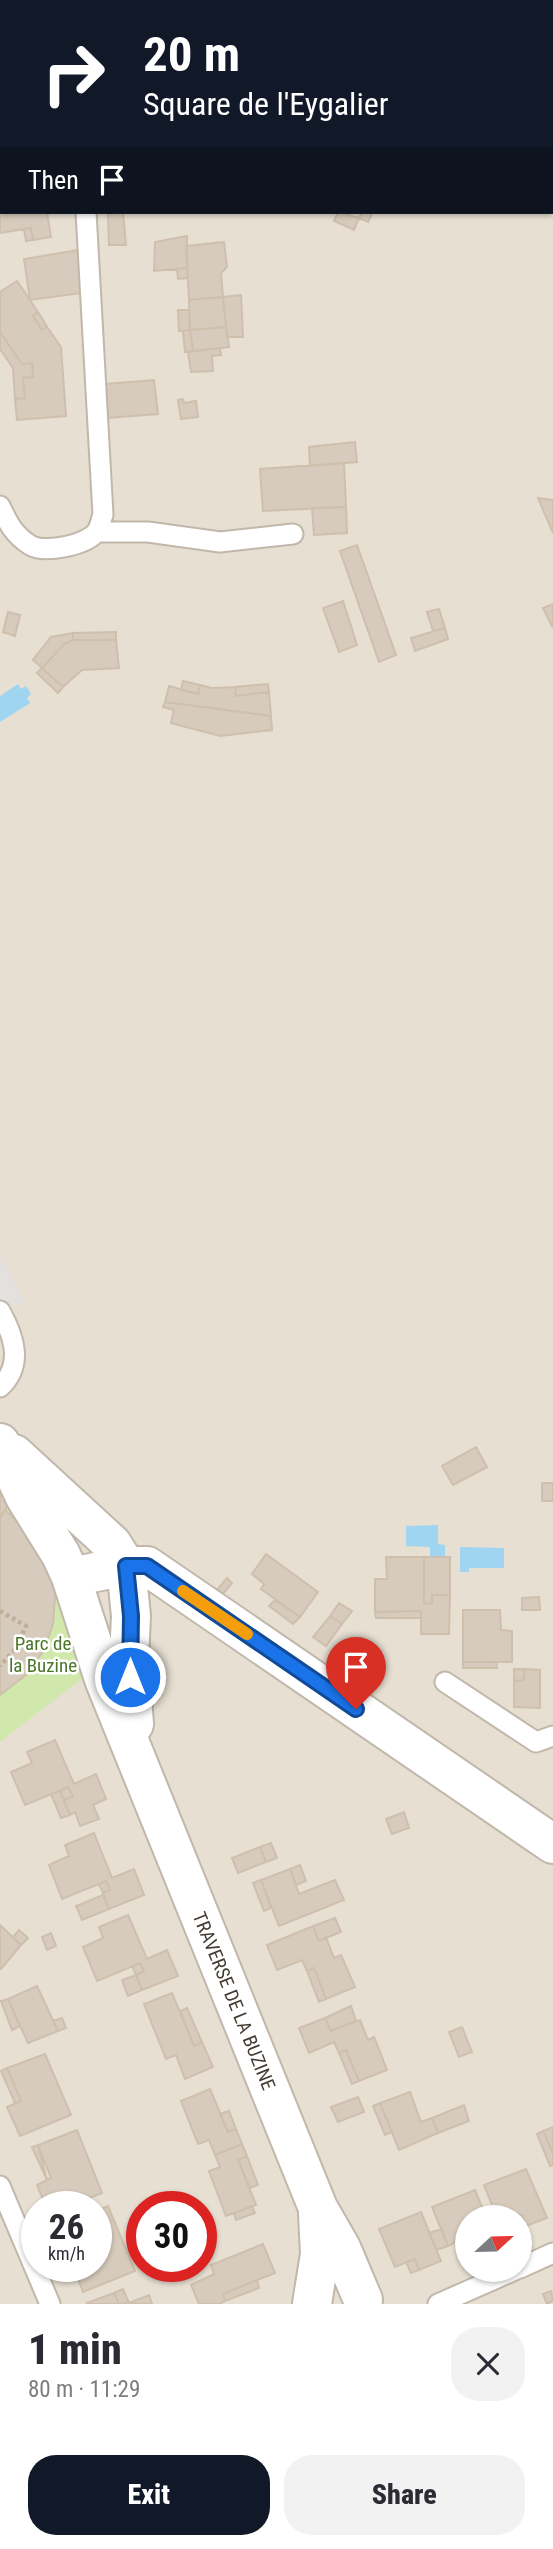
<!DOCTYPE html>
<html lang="en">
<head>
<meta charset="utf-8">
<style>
  :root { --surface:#fff; --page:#f2f2f3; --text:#2b2b33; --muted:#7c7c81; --accent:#111827 }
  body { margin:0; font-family:"Roboto Condensed",sans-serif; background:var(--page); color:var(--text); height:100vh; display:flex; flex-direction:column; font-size:26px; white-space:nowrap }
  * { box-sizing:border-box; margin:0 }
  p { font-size:23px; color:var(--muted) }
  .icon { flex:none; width:38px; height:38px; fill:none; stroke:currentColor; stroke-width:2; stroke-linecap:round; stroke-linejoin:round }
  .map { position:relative; height:2304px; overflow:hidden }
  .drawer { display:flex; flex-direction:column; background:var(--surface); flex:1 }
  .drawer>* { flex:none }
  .banner { position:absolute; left:0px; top:0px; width:553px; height:214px; box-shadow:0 2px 5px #0004; background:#111827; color:#fff; overflow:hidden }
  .needle { width:46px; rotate:68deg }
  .tools { position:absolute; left:455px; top:2205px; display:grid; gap:14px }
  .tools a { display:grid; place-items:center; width:77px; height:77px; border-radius:50%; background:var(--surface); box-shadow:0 2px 5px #0004; font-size:35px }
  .speed { position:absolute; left:21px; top:2191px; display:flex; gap:14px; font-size:35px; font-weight:700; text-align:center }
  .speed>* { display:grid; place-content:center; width:91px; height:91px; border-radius:50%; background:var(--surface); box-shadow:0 2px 5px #0004; line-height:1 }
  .speed small { font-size:18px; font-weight:400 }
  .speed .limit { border:10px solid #d22; background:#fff; color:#111 }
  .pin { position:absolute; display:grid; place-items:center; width:60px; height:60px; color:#fff; margin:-72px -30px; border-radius:50% 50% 50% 0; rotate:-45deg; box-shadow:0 0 7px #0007 }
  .pin .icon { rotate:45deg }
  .me { position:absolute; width:77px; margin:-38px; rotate:0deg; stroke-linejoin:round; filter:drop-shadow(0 0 5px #0008) }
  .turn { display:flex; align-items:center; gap:24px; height:147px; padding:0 28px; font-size:32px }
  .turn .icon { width:91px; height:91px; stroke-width:2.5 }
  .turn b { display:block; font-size:49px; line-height:60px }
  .then { display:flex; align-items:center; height:66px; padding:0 28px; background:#0003; gap:14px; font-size:26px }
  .round { display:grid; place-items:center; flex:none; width:74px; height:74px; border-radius:28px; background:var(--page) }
  .headline { display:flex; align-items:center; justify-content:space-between; height:119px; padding:0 28px }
  h1 { font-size:42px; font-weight:800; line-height:52px }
  .button { display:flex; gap:14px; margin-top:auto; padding:14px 28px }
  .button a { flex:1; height:80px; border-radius:28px; background:var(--accent); color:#fff; font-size:28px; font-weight:800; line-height:80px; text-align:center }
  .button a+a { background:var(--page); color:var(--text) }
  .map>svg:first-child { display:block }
  .residential { fill:#e6dfd2; fill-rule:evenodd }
  .green { fill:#d1e8ac }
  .parking { fill:#e3e0dd }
  .water { fill:#9fd5f1 }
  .building { fill:#d7cbbd; stroke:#cfbfad; stroke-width:2 }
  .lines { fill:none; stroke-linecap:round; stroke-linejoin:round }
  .lane-casing { stroke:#c1b7aa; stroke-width:23 }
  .street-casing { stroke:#c1b7aa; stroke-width:42 }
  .path { stroke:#c0af98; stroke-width:4.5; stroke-dasharray:3.5 3.5; stroke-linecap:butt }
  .lane { stroke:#fff; stroke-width:19 }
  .street { stroke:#fff; stroke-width:38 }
  .route-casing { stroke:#114b97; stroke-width:18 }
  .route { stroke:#1a73e8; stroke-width:12 }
  .slow { stroke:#f59e0b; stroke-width:12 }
  .labels { text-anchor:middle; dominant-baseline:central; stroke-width:5; stroke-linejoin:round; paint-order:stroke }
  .park-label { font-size:19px; fill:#4a7727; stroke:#fff }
  .street-label { font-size:19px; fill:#453d34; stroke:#fff }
</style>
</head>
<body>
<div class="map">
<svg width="553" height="2304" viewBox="0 0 553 2304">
  <rect width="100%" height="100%" fill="#f2ede4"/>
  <path class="residential" d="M 0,0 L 553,0 L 553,2304 L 0,2304 ZM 2,2 L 551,2 L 551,212 L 2,212 ZM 37,2207 L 96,2207 L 96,2266 L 37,2266 ZM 142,2207 L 201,2207 L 201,2266 L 142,2266 ZM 467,2217 L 520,2217 L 520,2270 L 467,2270 Z"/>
  <path class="green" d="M 0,1473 L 94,1669 L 0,1742 Z"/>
  <path class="parking" d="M 0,1257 L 5,1262 L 24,1303 L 0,1311 Z"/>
  <path class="water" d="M 18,684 L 21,689 L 26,686 L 31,694 L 27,698 L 30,703 L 0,722 L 0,696 Z
    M 438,1525 L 438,1544 L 445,1545 L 445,1571 L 430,1572 L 430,1547 L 406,1546 L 406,1526 Z
    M 460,1547 L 504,1548 L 504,1568 L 469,1568 L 469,1572 L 460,1572 Z"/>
  <path class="building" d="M 2,82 L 2,129 L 0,130 L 0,83 Z
    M 0,176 L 2,212 L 47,212 L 51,237 L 33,240 L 31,228 L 0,233 Z
    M 108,212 L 123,212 L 126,245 L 109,245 Z
    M 338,212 L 359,218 L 354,230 L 334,221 Z
    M 362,212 L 373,212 L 368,222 L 359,218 Z
    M 31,228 L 33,240 L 26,241 L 24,229 Z
    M 187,236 L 187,268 L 154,271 L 155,242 Z
    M 224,242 L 227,267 L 221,273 L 223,297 L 189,300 L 186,246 Z
    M 79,250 L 82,293 L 30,300 L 24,259 Z
    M 187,268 L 188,278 L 178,279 L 177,269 Z
    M 17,281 L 38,312 L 33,316 L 42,330 L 47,327 L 61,347 L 66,416 L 17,420 L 15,399 L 25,398 L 23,378 L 33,377 L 32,363 L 22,364 L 0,332 L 0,292 Z
    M 241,295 L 243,337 L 227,337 L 223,297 Z
    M 223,297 L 226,327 L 190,330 L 189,300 Z
    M 178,310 L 189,310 L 190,330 L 179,331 Z
    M 38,312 L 47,327 L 42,330 L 33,316 Z
    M 226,327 L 229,347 L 193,351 L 190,330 Z
    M 190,330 L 193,351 L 185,352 L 183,331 Z
    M 0,332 L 22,364 L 32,363 L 33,377 L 23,378 L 25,398 L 15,399 L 13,368 L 0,349 Z
    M 220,348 L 221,355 L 212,356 L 213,371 L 191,372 L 188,352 Z
    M 154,380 L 158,414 L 108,418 L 106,384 Z
    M 183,399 L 184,403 L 196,401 L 198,417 L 181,419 L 178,400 Z
    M 355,442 L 357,462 L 310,466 L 309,447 Z
    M 344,463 L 346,507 L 263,511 L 260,469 Z
    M 538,498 L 553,500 L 553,533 Z
    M 346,507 L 347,533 L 314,535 L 312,508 Z
    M 357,545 L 396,655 L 379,662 L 340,551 Z
    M 343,601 L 357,645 L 339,652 L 323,608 Z
    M 553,604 L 553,628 L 543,608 Z
    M 439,609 L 445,628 L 433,631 L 427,612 Z
    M 8,612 L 20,615 L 15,636 L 3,632 Z
    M 445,628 L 448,639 L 415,651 L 411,638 Z
    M 116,632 L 116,640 L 73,640 L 73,633 Z
    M 73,633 L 73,640 L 64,644 L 42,668 L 33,660 L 51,637 Z
    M 73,640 L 116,640 L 119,668 L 82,670 L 63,687 L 42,668 L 64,644 Z
    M 42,668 L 63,687 L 58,693 L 37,673 Z
    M 183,681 L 200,685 L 198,694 L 181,690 Z
    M 268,684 L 269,692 L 236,696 L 235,687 Z
    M 200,685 L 212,688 L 235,687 L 236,696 L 269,692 L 271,716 L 165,702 L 169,686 L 198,694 Z
    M 165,702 L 271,716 L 272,730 L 220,736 L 171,723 L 174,710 L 163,707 Z
    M 476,1447 L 487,1467 L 453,1485 L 442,1466 Z
    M 542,1483 L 553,1483 L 553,1501 L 542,1501 Z
    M 0,1495 L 10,1501 L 0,1519 Z
    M 5,1510 L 32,1535 L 54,1584 L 55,1598 L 53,1624 L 44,1650 L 27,1674 L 0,1695 L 0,1519 Z
    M 266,1554 L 318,1592 L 300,1617 L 261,1589 L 264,1584 L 252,1574 Z
    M 386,1557 L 424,1557 L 424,1604 L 432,1603 L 432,1595 L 450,1595 L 449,1634 L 421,1634 L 421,1611 L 375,1612 L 375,1579 L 387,1579 Z
    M 424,1557 L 450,1557 L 450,1595 L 432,1595 L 432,1603 L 424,1604 Z
    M 227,1578 L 232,1583 L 222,1595 L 217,1590 Z
    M 539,1597 L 540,1610 L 522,1610 L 522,1598 Z
    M 275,1600 L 300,1617 L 293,1624 L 269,1606 Z
    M 339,1603 L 352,1611 L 342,1624 L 330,1616 Z
    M 463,1610 L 500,1610 L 501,1630 L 512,1631 L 512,1662 L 463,1662 Z
    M 421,1611 L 421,1618 L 376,1618 L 375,1612 Z
    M 330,1616 L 342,1624 L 326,1646 L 313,1637 Z
    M 463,1662 L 496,1662 L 497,1668 L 463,1668 Z
    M 514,1669 L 524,1669 L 524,1680 L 514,1681 Z
    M 524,1669 L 540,1670 L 540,1708 L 514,1707 L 514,1681 L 524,1680 Z
    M 55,1740 L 74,1784 L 96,1774 L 106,1799 L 93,1805 L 99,1819 L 80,1826 L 75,1812 L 70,1815 L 64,1800 L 73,1796 L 68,1787 L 25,1805 L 11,1772 L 32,1763 L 27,1752 Z
    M 68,1787 L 73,1796 L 64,1800 L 60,1791 Z
    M 60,1791 L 70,1815 L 61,1818 L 51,1794 Z
    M 404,1812 L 409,1828 L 392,1834 L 386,1819 Z
    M 94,1833 L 112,1878 L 134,1869 L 144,1895 L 109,1909 L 103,1893 L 110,1890 L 106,1881 L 62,1899 L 49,1865 L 69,1856 L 65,1845 Z
    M 271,1843 L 277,1858 L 266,1862 L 260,1847 Z
    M 260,1847 L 266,1862 L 238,1873 L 232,1858 Z
    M 300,1865 L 306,1881 L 296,1885 L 290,1869 Z
    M 290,1869 L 299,1894 L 335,1880 L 344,1900 L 279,1926 L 261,1880 Z
    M 261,1880 L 271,1908 L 264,1911 L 253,1883 Z
    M 106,1881 L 110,1890 L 103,1893 L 99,1884 Z
    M 103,1895 L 109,1909 L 82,1920 L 76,1906 Z
    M 128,1915 L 147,1959 L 167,1950 L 178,1976 L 142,1990 L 136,1975 L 144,1971 L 140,1963 L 97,1981 L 83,1947 L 103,1938 L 99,1927 Z
    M 335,1918 L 341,1932 L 319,1941 L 313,1926 Z
    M 0,1925 L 21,1945 L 1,1969 L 0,1969 Z
    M 313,1926 L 319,1941 L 326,1937 L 334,1958 L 341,1955 L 355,1987 L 326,1999 L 314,1968 L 307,1971 L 302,1960 L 277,1970 L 267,1945 Z
    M 19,1930 L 28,1938 L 21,1945 L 13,1937 Z
    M 51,1933 L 56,1946 L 47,1950 L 42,1937 Z
    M 140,1963 L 144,1971 L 136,1975 L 132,1966 Z
    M 314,1968 L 326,1999 L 319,2002 L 307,1971 Z
    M 136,1975 L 142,1990 L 128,1996 L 122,1980 Z
    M 37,1986 L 58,2031 L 28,2043 L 8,1999 Z
    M 172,1993 L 194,2046 L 202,2042 L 213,2067 L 185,2079 L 176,2055 L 166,2059 L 144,2004 Z
    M 8,1999 L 20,2026 L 12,2030 L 1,2001 Z
    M 351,2006 L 356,2021 L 331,2031 L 325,2018 Z
    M 187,2008 L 202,2042 L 194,2046 L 180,2011 Z
    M 62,2018 L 66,2028 L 58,2031 L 53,2021 Z
    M 325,2018 L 331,2031 L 360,2020 L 368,2040 L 374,2037 L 387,2070 L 359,2081 L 346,2050 L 339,2053 L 334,2042 L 309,2053 L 299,2028 Z
    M 462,2027 L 472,2052 L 459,2057 L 449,2032 Z
    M 346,2050 L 359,2081 L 352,2084 L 339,2053 Z
    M 45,2054 L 71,2115 L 20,2136 L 7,2107 L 21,2101 L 7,2068 Z
    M 7,2068 L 21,2101 L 15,2103 L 1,2071 Z
    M 210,2089 L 228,2132 L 236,2129 L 242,2144 L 215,2155 L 209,2140 L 198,2144 L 181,2101 Z
    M 410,2092 L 421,2122 L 432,2118 L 438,2133 L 399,2150 L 380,2103 Z
    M 358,2097 L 364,2112 L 338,2122 L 331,2107 Z
    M 380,2103 L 392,2132 L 385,2135 L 373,2106 Z
    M 464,2105 L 469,2121 L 438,2133 L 432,2118 Z
    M 229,2111 L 236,2129 L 228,2132 L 220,2114 Z
    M 553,2127 L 553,2153 L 543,2131 Z
    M 77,2130 L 102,2193 L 68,2207 L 46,2207 L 37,2185 L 51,2178 L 38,2145 Z
    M 543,2131 L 553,2153 L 553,2165 L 550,2166 L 537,2134 Z
    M 242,2144 L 247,2156 L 238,2160 L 256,2205 L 226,2216 L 209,2171 L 220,2167 L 215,2155 Z
    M 38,2145 L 47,2180 L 32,2147 Z
    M 247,2156 L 258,2185 L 250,2188 L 238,2160 Z
    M 526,2169 L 547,2218 L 526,2226 L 522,2216 L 497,2217 L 484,2185 Z
    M 475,2190 L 486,2217 L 467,2217 L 467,2237 L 448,2246 L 432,2207 Z
    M 108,2206 L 135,2271 L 83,2292 L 73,2266 L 96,2266 L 96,2211 Z
    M 252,2206 L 255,2213 L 236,2220 L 234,2213 Z
    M 493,2207 L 497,2217 L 486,2217 L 483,2211 Z
    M 421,2212 L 441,2261 L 419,2270 L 415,2259 L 395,2267 L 379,2229 Z
    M 442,2229 L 448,2246 L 436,2250 L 429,2233 Z
    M 467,2237 L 467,2251 L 464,2252 L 459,2241 Z
    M 263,2244 L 275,2273 L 223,2294 L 225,2301 L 219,2304 L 199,2304 L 191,2285 L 214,2274 L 211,2265 Z
    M 415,2259 L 419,2270 L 411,2273 L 406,2262 Z
    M 257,2280 L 259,2288 L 225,2301 L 223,2294 Z
    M 123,2289 L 129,2303 L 119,2304 L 114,2293 Z
    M 551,2291 L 553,2301 L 547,2304 L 543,2294 Z
    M 114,2293 L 119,2304 L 88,2304 L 87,2303 Z
    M 149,2295 L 152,2304 L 127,2304 L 129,2303 Z"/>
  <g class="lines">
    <g class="lane-casing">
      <path id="lane" d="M 68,0 L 68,2
        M 0,506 C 8,523 14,535 30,545 C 44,554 88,545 97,531 C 100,527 101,519 103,515 L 86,212
        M 97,532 L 148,532 L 220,542 L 293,534
        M 0,1311 C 14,1336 24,1365 0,1387
        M 445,1682 L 536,1742 L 553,1736
        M 0,2186 L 50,2304
        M 520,2268 L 553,2253
        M 438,2304 L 515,2270"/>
    </g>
    <g class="street-casing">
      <path id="street" d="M 0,1443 L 25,1497 L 61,1555 L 71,1577 L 104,1679 L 318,2208 L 341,2248 L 363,2300
        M 14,1454 L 112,1544 L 126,1566 L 131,1616 L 129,1658 L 134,1724
        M 71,1577 L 126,1566 L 147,1566 L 553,1844
        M 312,2304 L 320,2254 L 318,2214"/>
    </g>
    <path class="path" d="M 0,1611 L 26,1626 L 16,1648 L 0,1666"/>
    <use href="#lane" class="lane"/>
    <use href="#street" class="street"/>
  </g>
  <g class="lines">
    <g class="route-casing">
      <path id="route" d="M 130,1677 L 131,1616 L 126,1566 L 147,1566 L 356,1709"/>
    </g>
    <use href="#route" class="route"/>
    <path class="slow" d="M 183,1591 L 247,1634"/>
  </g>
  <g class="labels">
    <g class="park-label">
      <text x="43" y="1643">Parc de<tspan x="43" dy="22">la Buzine</tspan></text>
    </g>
    <g class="street-label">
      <text transform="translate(234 2001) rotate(68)">TRAVERSE DE LA BUZINE</text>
    </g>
  </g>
</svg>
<div class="tools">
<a><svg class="needle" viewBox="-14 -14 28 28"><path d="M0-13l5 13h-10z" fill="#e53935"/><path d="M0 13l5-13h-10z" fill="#7c7c81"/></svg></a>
</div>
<div class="speed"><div>26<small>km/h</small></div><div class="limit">30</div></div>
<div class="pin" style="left:356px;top:1709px;background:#d93025"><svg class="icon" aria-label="arrive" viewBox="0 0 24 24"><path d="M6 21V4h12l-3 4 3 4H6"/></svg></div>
<svg class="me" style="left:130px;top:1677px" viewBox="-20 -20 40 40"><circle r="17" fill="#1a73e8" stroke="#fff" stroke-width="3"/><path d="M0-11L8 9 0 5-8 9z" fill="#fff"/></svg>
<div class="banner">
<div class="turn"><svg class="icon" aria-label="right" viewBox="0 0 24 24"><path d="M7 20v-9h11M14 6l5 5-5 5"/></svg><div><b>20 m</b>Square de l'Eygalier</div></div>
<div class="then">Then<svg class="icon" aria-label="arrive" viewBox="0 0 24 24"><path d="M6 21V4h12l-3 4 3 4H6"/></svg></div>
</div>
</div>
<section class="drawer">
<div class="headline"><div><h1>1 min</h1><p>80 m · 11:29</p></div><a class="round"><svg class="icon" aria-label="close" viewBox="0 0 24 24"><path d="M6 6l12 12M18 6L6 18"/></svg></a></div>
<div class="button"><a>Exit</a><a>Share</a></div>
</section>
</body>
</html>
